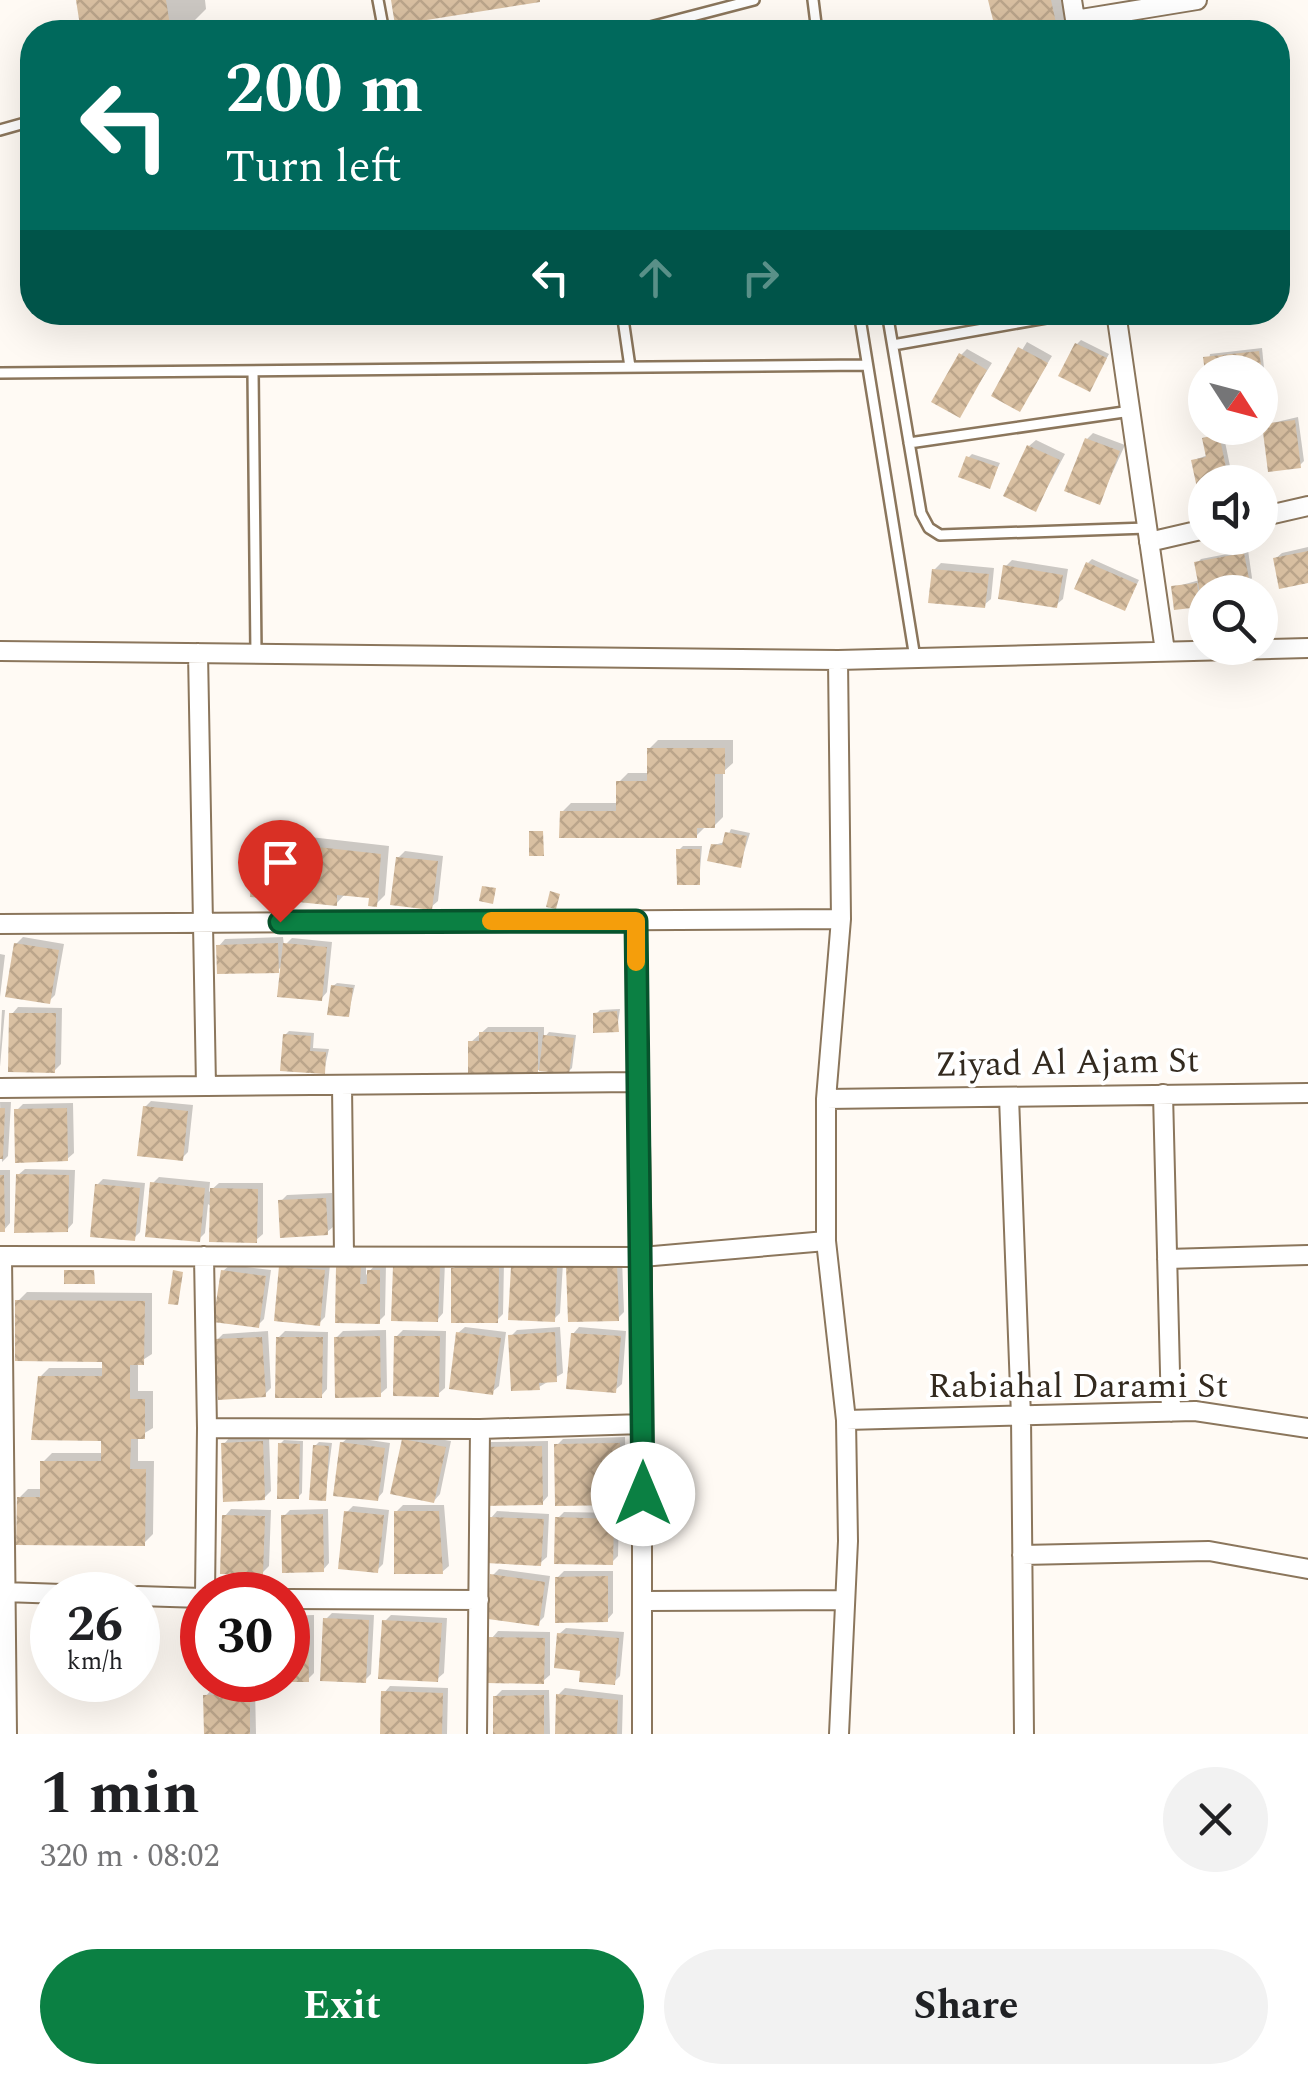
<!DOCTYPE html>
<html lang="en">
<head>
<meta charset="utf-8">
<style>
  :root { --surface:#fff; --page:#f2f2f2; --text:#202124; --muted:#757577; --accent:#0b8043 }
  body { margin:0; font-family:Spectral,serif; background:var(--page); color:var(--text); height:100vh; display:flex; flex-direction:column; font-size:38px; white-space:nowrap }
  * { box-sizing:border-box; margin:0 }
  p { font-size:32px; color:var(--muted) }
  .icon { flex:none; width:55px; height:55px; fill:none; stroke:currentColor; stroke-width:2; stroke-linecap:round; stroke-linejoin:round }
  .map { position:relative; height:1734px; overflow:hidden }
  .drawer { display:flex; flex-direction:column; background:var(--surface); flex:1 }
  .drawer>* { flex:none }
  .guide { position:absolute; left:20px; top:20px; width:1270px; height:305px; border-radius:40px; box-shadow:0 10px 40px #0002; background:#00695c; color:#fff; overflow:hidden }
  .needle { width:65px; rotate:126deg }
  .tools { position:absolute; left:1188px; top:355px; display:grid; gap:20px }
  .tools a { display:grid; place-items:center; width:90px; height:90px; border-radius:50%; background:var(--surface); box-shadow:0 10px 40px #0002; font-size:50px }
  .speed { position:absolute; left:30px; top:1572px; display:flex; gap:20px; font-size:50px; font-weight:700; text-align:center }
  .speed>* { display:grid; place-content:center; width:130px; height:130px; border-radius:50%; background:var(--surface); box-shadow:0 10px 40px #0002; line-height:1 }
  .speed small { font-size:25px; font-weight:400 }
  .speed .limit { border:15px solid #d22; background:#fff; color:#111 }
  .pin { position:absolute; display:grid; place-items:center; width:85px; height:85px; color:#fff; margin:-102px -42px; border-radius:50% 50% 50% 0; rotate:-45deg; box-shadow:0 0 10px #0007 }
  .pin .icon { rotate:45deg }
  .me { position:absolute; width:110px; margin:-55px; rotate:0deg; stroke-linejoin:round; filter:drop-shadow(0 0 8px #0008) }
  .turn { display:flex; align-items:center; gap:35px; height:210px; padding:0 40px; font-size:45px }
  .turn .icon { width:130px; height:130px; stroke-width:2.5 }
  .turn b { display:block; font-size:70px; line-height:85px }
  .lanes { display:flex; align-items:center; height:95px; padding:0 40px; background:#0003; justify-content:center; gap:50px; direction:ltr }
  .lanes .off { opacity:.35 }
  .round { display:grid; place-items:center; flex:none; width:105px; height:105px; border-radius:52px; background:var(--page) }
  .overview { display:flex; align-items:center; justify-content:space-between; height:170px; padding:0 40px }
  h1 { font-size:60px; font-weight:700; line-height:75px }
  .button { display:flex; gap:20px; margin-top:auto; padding:20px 40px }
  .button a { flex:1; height:115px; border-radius:60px; background:var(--accent); color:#fff; font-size:40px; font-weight:700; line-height:115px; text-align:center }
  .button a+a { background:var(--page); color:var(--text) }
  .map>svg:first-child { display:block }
  .shadow { fill:#0003 }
  .building { fill:url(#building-cross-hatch) }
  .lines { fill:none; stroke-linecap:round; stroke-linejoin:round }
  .lane-casing { stroke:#8b765c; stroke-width:14 }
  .street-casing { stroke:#8b765c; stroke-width:22 }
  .lane { stroke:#fff; stroke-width:9 }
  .street { stroke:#fff; stroke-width:18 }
  .route-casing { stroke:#07532c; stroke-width:25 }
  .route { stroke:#0b8043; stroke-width:18 }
  .slow { stroke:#f59e0b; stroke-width:18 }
  .labels { text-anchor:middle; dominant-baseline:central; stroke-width:8; stroke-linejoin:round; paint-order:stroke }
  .street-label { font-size:35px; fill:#332a1f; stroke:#fff }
</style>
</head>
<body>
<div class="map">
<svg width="1308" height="1734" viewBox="0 0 1308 1734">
  <defs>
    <pattern id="building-cross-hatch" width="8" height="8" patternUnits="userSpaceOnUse" patternTransform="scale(2.5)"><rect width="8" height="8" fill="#d9c0a2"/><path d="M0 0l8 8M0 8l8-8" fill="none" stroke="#bba58b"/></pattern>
  </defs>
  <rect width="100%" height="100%" fill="#fffaf4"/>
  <path class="shadow" d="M 79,0 L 205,0 L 206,9 L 183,32 L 84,32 Z
    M 992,0 L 1061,0 L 1068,32 L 999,32 Z
    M 1081,340 L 1109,354 L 1090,389 L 1077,344 Z
    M 1027,342 L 1052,356 L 1020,409 L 994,395 Z
    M 1262,348 L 1264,368 L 1261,372 L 1207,372 L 1210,354 Z
    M 967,349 L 992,363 L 959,415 L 961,355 Z
    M 1298,417 L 1304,461 L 1300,465 L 1264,425 Z
    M 1223,432 L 1232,476 L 1199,485 L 1194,460 L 1208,455 L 1205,438 Z
    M 1093,433 L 1125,445 L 1099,502 L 1087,439 Z
    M 1036,440 L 1065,454 L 1036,509 L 1029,446 Z
    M 972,454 L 1000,463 L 989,486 L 968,458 Z
    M 1308,547 L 1308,581 L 1275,559 L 1282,553 Z
    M 1248,550 L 1252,578 L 1249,582 L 1201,590 L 1198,604 L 1174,587 L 1200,580 L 1197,563 L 1201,559 Z
    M 1092,559 L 1139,580 L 1125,608 L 1088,563 Z
    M 1012,560 L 1068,569 L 1063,599 L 1056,605 L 1006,566 Z
    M 941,563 L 994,568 L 991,599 L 984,605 L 934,570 Z
    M 658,740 L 733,740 L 733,763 L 723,772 L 723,817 L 714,826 L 706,826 L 696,836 L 562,812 L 571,803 L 618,803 L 619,782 L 628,773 L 649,773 L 649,749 Z
    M 731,829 L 750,833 L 740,865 L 714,845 L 725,842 Z
    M 275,833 L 389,846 L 385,895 L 376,904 L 371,895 L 346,893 L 336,904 L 255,855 Z
    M 683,846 L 702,846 L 699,882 L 679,850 Z
    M 405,851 L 443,856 L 438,901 L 431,907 L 398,858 Z
    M 23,937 L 64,944 L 55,995 L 49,1001 L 16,944 Z
    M 283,937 L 284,946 L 292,938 L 332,942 L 327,992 L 321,999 L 283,965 L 278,970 L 219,946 L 225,939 Z
    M 0,954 L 5,955 L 0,997 Z
    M 337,983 L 355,985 L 348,1015 L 333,986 Z
    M 18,1007 L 62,1008 L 61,1064 L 54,1071 L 12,1014 Z
    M 620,1009 L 617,1029 L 596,1014 L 600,1010 Z
    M 2,1010 L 5,1010 L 0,1067 L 0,1047 Z
    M 488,1027 L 544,1027 L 544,1038 L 549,1032 L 576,1035 L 572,1068 L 568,1072 L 537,1070 L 471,1042 Z
    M 289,1031 L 314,1033 L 313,1048 L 329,1049 L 324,1071 L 285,1035 Z
    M 151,1101 L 193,1105 L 188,1152 L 182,1158 L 145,1107 Z
    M 0,1102 L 11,1102 L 8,1156 L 2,1162 Z
    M 73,1103 L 74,1153 L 67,1159 L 17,1110 L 23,1104 Z
    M 25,1169 L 75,1170 L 73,1223 L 67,1230 L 18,1175 Z
    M 0,1170 L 10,1170 L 10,1223 L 4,1230 L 0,1230 Z
    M 159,1177 L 210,1182 L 209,1192 L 219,1183 L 263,1183 L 263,1234 L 256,1240 L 208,1204 L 205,1233 L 199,1239 L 153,1183 Z
    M 103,1179 L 145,1183 L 140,1232 L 134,1238 L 97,1185 Z
    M 332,1193 L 333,1227 L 326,1233 L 281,1201 L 287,1195 Z
    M 622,1259 L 624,1312 L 618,1318 L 569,1267 L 575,1260 Z
    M 402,1260 L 445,1262 L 443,1313 L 437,1320 L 396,1267 Z
    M 288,1261 L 330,1264 L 325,1317 L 319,1323 L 281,1267 Z
    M 520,1261 L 563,1263 L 560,1313 L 554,1319 L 513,1268 Z
    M 345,1262 L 366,1262 L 366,1275 L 376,1264 L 386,1264 L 385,1315 L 379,1321 L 338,1268 Z
    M 460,1262 L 504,1262 L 503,1314 L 497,1320 L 453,1269 Z
    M 230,1265 L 271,1270 L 264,1319 L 258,1325 L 223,1271 Z
    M 27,1292 L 152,1293 L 152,1354 L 138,1363 L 138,1391 L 153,1391 L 153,1428 L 138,1437 L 138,1461 L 154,1461 L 153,1534 L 144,1543 L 19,1498 L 28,1489 L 42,1489 L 43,1462 L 52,1453 L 103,1453 L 103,1438 L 40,1377 L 49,1368 L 104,1368 L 104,1359 L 18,1301 Z
    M 465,1327 L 506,1332 L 499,1386 L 492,1392 L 458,1333 Z
    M 560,1327 L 563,1373 L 539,1387 L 511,1336 L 517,1330 Z
    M 579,1327 L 626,1331 L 622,1384 L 615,1390 L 573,1334 Z
    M 386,1330 L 387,1388 L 380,1394 L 336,1338 L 343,1331 Z
    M 403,1330 L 446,1331 L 445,1388 L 438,1394 L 396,1337 Z
    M 268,1331 L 271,1388 L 264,1395 L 217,1340 L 223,1334 Z
    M 285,1331 L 328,1332 L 327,1389 L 321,1396 L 278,1338 Z
    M 410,1434 L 451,1441 L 440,1494 L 434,1501 L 404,1440 Z
    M 269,1436 L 271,1491 L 264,1498 L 224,1444 L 230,1437 Z
    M 349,1437 L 390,1443 L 383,1492 L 377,1499 L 342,1443 Z
    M 625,1437 L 626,1496 L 620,1502 L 557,1445 L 563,1439 Z
    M 284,1440 L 303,1441 L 302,1493 L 298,1497 L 280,1444 Z
    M 548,1441 L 548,1496 L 542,1503 L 485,1448 L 491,1442 Z
    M 319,1442 L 332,1443 L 325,1498 L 315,1446 Z
    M 403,1505 L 444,1505 L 449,1566 L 442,1572 L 396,1512 Z
    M 353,1506 L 389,1510 L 383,1564 L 377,1570 L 347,1512 Z
    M 231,1509 L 271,1510 L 269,1566 L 262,1573 L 225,1516 Z
    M 328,1509 L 329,1563 L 323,1570 L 284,1516 L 290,1510 Z
    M 497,1511 L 549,1514 L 547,1557 L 540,1563 L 491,1518 Z
    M 564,1512 L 619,1513 L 618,1556 L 612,1562 L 558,1518 Z
    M 499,1569 L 550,1576 L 544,1617 L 538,1623 L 492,1576 Z
    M 564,1571 L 613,1571 L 613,1613 L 607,1620 L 557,1578 Z
    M 332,1613 L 374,1615 L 371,1674 L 365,1680 L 326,1619 Z
    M 314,1615 L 314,1673 L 308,1679 L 288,1680 L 288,1616 Z
    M 391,1615 L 447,1618 L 444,1673 L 437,1679 L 384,1622 Z
    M 566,1628 L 624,1632 L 620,1676 L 614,1682 L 559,1634 Z
    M 498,1631 L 550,1632 L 550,1675 L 543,1681 L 492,1638 Z
    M 390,1686 L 448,1688 L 447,1734 L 382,1734 L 384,1693 Z
    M 255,1688 L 256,1734 L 206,1734 L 206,1696 L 212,1689 Z
    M 565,1688 L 623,1695 L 622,1734 L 558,1734 L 558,1695 Z
    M 502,1690 L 549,1690 L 550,1734 L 495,1734 L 495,1697 Z"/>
  <path class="building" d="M 76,0 L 166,0 L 171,32 L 81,32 Z
    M 391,0 L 540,0 L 540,2 L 395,25 Z
    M 988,0 L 1051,0 L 1058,32 L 996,32 Z
    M 69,312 L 158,312 L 158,317 L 69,316 Z
    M 926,312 L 958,312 L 955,323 Z
    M 1075,343 L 1107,358 L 1090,392 L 1058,376 Z
    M 1018,347 L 1048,363 L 1020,412 L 991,396 Z
    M 1259,351 L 1262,372 L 1205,372 L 1203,357 Z
    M 959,353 L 987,370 L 960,418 L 931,402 Z
    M 1295,420 L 1301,468 L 1268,472 L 1262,424 Z
    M 1219,434 L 1229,482 L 1205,482 L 1197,488 L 1191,460 L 1206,457 L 1202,438 Z
    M 1085,438 L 1120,451 L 1100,505 L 1064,491 Z
    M 1027,445 L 1060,460 L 1036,512 L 1003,496 Z
    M 966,456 L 998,467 L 990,489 L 958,477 Z
    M 1308,551 L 1308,583 L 1279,589 L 1273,558 Z
    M 1244,553 L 1250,584 L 1200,593 L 1194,562 Z
    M 1086,562 L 1137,584 L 1125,611 L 1074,589 Z
    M 1003,565 L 1063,575 L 1057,608 L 998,599 Z
    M 932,569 L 989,574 L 985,608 L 928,603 Z
    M 1197,583 L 1200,607 L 1174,610 L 1171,586 Z
    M 647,748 L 725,748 L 725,774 L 715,774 L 715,828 L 697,828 L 697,838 L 559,838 L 560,811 L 616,811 L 616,781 L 647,781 Z
    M 529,831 L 543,831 L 544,856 L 529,856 Z
    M 725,832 L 747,836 L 741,868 L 707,861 L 711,844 L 722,845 Z
    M 263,841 L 381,854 L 377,907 L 368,906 L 369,898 L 337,895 L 337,906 L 250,897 L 253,854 L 262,855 Z
    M 676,849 L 700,849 L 700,885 L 677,885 Z
    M 396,857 L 438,861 L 432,910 L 390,905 Z
    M 482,886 L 496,888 L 493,904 L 479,901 Z
    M 550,891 L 560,894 L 556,909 L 546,907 Z
    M 14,943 L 59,950 L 50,1004 L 5,997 Z
    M 278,943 L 279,973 L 217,974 L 216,945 Z
    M 283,943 L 327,947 L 322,1001 L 277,997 Z
    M 331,985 L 353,988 L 349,1017 L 327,1015 Z
    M 617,1011 L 619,1032 L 593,1033 L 593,1013 Z
    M 9,1013 L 56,1013 L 55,1073 L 8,1072 Z
    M 479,1032 L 538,1032 L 538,1073 L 468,1073 L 468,1041 L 479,1041 Z
    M 283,1034 L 311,1036 L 310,1051 L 326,1052 L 325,1074 L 280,1071 Z
    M 543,1035 L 574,1038 L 569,1074 L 539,1071 Z
    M 143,1106 L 188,1111 L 183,1161 L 137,1156 Z
    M 0,1108 L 5,1108 L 3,1159 L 0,1159 Z
    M 67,1108 L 68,1161 L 15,1163 L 14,1109 Z
    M 16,1174 L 69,1175 L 68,1232 L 14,1233 Z
    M 0,1175 L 4,1175 L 5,1232 L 0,1232 Z
    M 150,1182 L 205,1188 L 200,1242 L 145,1237 Z
    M 95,1184 L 140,1188 L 135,1241 L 90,1237 Z
    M 210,1188 L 258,1189 L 257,1243 L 209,1242 Z
    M 326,1198 L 328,1235 L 280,1238 L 278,1200 Z
    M 617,1264 L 619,1321 L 568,1322 L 566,1266 Z
    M 279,1266 L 325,1270 L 320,1326 L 274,1321 Z
    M 393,1266 L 440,1267 L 438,1322 L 391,1321 Z
    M 336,1267 L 361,1267 L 360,1284 L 367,1284 L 367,1270 L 380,1270 L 380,1324 L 335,1323 Z
    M 511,1267 L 557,1268 L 555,1322 L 508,1320 Z
    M 451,1268 L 499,1268 L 498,1323 L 451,1323 Z
    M 64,1270 L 94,1270 L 95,1284 L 64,1284 Z
    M 173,1270 L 183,1272 L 178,1305 L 168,1304 Z
    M 221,1270 L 266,1276 L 259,1328 L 213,1322 Z
    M 15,1300 L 145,1301 L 144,1365 L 130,1365 L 130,1399 L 145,1399 L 145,1439 L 131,1439 L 130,1469 L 146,1469 L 145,1546 L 16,1545 L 17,1497 L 40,1497 L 40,1461 L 101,1461 L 101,1441 L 31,1440 L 38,1376 L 102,1376 L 102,1362 L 15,1361 Z
    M 456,1332 L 501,1338 L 493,1395 L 449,1389 Z
    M 555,1332 L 557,1382 L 539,1383 L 540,1390 L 511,1391 L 508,1335 Z
    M 571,1333 L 621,1336 L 616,1393 L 566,1389 Z
    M 380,1336 L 381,1397 L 335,1398 L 334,1337 Z
    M 394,1336 L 440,1336 L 439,1397 L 393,1396 Z
    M 262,1337 L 266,1397 L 218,1400 L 214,1339 Z
    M 276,1337 L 323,1337 L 322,1398 L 275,1398 Z
    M 402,1439 L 446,1447 L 434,1503 L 390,1494 Z
    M 263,1441 L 265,1500 L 223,1502 L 221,1443 Z
    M 340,1442 L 385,1448 L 378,1501 L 333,1496 Z
    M 278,1443 L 300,1444 L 299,1499 L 277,1499 Z
    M 620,1443 L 621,1505 L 555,1506 L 554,1444 Z
    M 313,1445 L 329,1446 L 326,1501 L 309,1500 Z
    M 542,1446 L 543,1505 L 483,1506 L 482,1447 Z
    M 344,1511 L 384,1515 L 378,1573 L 338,1569 Z
    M 394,1511 L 439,1511 L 443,1574 L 394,1574 Z
    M 323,1514 L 324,1572 L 282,1573 L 281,1515 Z
    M 222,1515 L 265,1516 L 263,1575 L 220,1574 Z
    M 488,1517 L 544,1519 L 541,1566 L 486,1563 Z
    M 555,1517 L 614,1519 L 613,1565 L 554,1564 Z
    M 490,1574 L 545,1582 L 539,1626 L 488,1619 Z
    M 608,1576 L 608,1622 L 555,1623 L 555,1577 Z
    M 323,1618 L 369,1620 L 366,1683 L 320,1681 Z
    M 382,1620 L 442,1623 L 438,1682 L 378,1679 Z
    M 288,1621 L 308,1621 L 309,1682 L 288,1682 Z
    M 557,1633 L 619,1638 L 615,1685 L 579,1682 L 580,1671 L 554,1668 Z
    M 489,1637 L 545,1638 L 544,1684 L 487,1683 Z
    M 381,1691 L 443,1693 L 442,1734 L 380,1734 Z
    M 250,1694 L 250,1734 L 204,1734 L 203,1695 Z
    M 556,1694 L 618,1700 L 617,1734 L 555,1734 Z
    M 544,1695 L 544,1734 L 493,1734 L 493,1696 Z"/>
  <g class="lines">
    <g class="lane-casing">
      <path id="lane" d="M 378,0 L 384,32
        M 813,0 L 817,32
        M 557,32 L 563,32
        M 631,32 L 754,0
        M 0,130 L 32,121
        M 622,312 L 630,367
        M 859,312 L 915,658
        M 887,312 L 921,513 L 929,528 L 940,535 L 1147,528
        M 893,345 L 1080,312
        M 253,371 L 256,653
        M 0,373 L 867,365
        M 909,443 L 1131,411"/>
    </g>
    <g class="street-casing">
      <path id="street" d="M 1072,0 L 1077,32
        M 1075,20 L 1197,0
        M 1116,312 L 1165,651
        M 1260,517 L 1308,506
        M 1149,542 L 1205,529
        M 0,651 L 838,660 L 1308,648
        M 198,653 L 206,1086 L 637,1082
        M 838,660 L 841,919 L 826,1099 L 826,1241 L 846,1420 L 848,1541 L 839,1734
        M 636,921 L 642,1257 L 642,1734
        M 0,924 L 841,919
        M 342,1085 L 344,1256
        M 0,1088 L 206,1086
        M 1163,1094 L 1171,1412
        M 1009,1097 L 1021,1416 L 1024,1734
        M 826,1099 L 1308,1093
        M 0,1256 L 642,1257 L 826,1241
        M 2,1256 L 7,1734
        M 204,1256 L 207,1428 L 480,1429 L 643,1424
        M 1167,1259 L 1308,1255
        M 846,1420 L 1195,1411 L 1308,1428
        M 1022,1555 L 1209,1551 L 1308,1569
        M 4,1592 L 91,1595
        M 205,1595 L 207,1428
        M 138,1596 L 202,1598
        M 288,1599 L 479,1600
        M 643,1601 L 845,1600
        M 477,1734 L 480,1429"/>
    </g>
    <use href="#lane" class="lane"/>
    <use href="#street" class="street"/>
  </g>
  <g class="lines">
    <g class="route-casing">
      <path id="route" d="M 280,922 L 636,921 L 643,1494"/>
    </g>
    <use href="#route" class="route"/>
    <path class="slow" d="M 491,921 L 636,921 L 636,962"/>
  </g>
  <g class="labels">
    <g class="street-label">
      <text transform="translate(1067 1063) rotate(-1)">Ziyad Al Ajam St</text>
      <text x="1078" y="1386">Rabiahal Darami St</text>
    </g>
  </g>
</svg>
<div class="tools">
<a><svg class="needle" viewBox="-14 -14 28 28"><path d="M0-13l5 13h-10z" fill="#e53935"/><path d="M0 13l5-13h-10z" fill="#757577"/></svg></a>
<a><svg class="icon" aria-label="sound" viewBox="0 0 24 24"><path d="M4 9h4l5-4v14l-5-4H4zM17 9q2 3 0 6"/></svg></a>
<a><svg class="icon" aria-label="search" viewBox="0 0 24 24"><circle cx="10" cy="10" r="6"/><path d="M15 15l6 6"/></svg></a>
</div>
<div class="speed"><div>26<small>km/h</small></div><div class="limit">30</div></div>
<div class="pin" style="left:280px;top:922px;background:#d93025"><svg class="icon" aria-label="arrive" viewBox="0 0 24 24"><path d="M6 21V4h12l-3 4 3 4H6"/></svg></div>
<svg class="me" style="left:643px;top:1494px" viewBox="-20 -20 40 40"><circle r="19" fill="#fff"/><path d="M0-13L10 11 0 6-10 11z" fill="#0b8043"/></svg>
<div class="guide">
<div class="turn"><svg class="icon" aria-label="left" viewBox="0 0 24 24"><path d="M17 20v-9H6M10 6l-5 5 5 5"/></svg><div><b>200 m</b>Turn left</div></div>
<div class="lanes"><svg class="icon" aria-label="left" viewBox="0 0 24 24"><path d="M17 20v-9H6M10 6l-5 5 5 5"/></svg><svg class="icon off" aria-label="ahead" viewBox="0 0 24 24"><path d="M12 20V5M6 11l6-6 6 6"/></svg><svg class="icon off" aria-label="right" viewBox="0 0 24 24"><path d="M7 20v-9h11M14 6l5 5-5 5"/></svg></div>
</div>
</div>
<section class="drawer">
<div class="overview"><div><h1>1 min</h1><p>320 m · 08:02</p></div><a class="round"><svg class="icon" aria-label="close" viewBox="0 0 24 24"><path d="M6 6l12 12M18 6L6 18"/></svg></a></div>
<div class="button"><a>Exit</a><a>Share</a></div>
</section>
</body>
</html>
